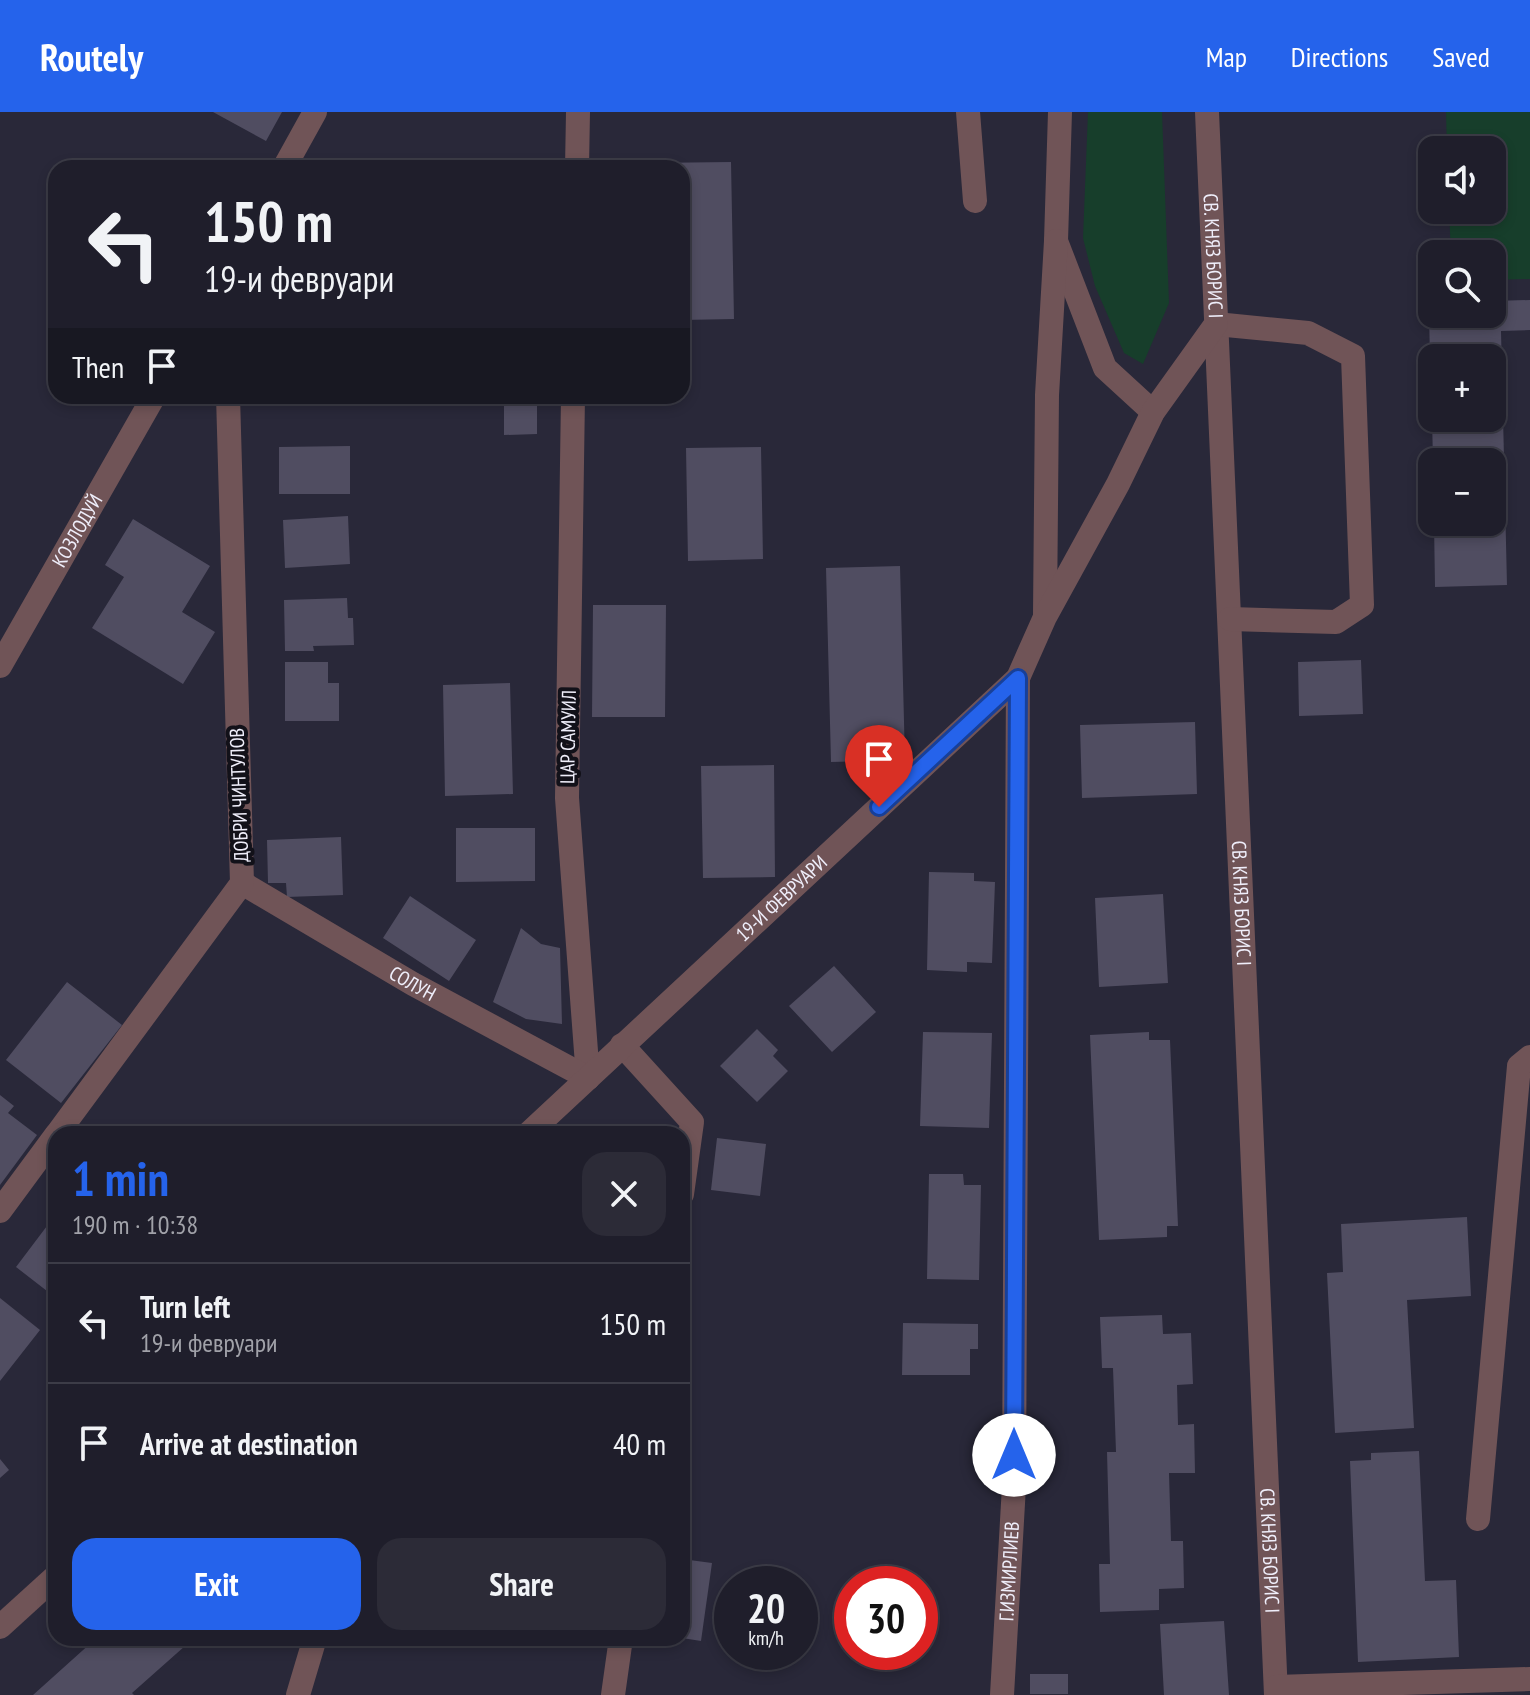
<!DOCTYPE html>
<html lang="en">
<head>
<meta charset="utf-8">
<style>
  :root { --surface:#1f1e2b; --page:#2c2b37; --text:#f1f3f6; --muted:#a1a2a9; --line:#3c3c47; --accent:#2563eb }
  body { margin:0; font-family:"PT Sans Narrow",sans-serif; background:var(--page); color:var(--text); height:100vh; display:flex; flex-direction:column; font-size:30px; white-space:nowrap }
  * { box-sizing:border-box; margin:0 }
  p { font-size:26px; color:var(--muted) }
  .icon { flex:none; width:44px; height:44px; fill:none; stroke:currentColor; stroke-width:2; stroke-linecap:round; stroke-linejoin:round }
  .map { position:relative; flex:1; overflow:hidden }
  .side { position:absolute; left:48px; top:1014px; width:642px; height:520px; display:flex; flex-direction:column; background:var(--surface); border-radius:24px; box-shadow:0 4px 12px #0003,0 0 0 2px var(--line) }
  .side>* { flex:none }
  .top-card { position:absolute; left:48px; top:48px; width:642px; height:244px; border-radius:24px; box-shadow:0 4px 12px #0003,0 0 0 2px var(--line); background:#1f1e2b; color:var(--text); overflow:hidden }
  .controls { position:absolute; left:1418px; top:24px; display:grid; gap:16px }
  .controls a { display:grid; place-items:center; width:88px; height:88px; border-radius:16px; background:var(--surface); box-shadow:0 4px 12px #0003,0 0 0 2px var(--line); font-size:40px }
  .speed { position:absolute; left:714px; top:1454px; display:flex; gap:16px; font-size:40px; font-weight:700; text-align:center }
  .speed>* { display:grid; place-content:center; width:104px; height:104px; border-radius:50%; background:var(--surface); box-shadow:0 4px 12px #0003,0 0 0 2px var(--line); line-height:1 }
  .speed small { font-size:20px; font-weight:400 }
  .speed .limit { border:12px solid #d22; background:#fff; color:#111 }
  .pin { position:absolute; display:grid; place-items:center; width:68px; height:68px; color:#fff; margin:-82px -34px; border-radius:50% 50% 50% 0; rotate:-45deg; box-shadow:0 0 8px #0007 }
  .pin .icon { rotate:45deg }
  .me { position:absolute; width:88px; margin:-44px; rotate:0deg; stroke-linejoin:round; filter:drop-shadow(0 0 6px #0008) }
  .turn { display:flex; align-items:center; gap:28px; height:168px; padding:0 24px; font-size:36px }
  .turn .icon { width:104px; height:104px; stroke-width:2.5 }
  .turn b { display:block; font-size:56px; line-height:68px }
  .then { display:flex; align-items:center; height:76px; padding:0 24px; background:#0003; gap:16px; font-size:30px }
  .round { display:grid; place-items:center; flex:none; width:84px; height:84px; border-radius:24px; background:var(--page) }
  .summary { display:flex; align-items:center; justify-content:space-between; height:136px; padding:0 24px }
  h1 { font-size:48px; font-weight:800; line-height:60px; color:var(--accent) }
  .button { display:flex; gap:16px; margin-top:auto; padding:16px 24px }
  .button a { flex:1; height:92px; border-radius:24px; background:var(--accent); color:#fff; font-size:32px; font-weight:800; line-height:92px; text-align:center }
  .button a+a { background:var(--page); color:var(--text) }
  ul { padding:0; list-style:none }
  li { display:flex; align-items:center; gap:24px; height:120px; padding:0 24px; border-top:2px solid var(--line) }
  li div { flex:1 }
  li b { display:block; font-size:30px }
  li em { font-style:normal }
  header { display:flex; align-items:center; gap:48px; box-sizing:border-box; height:112px; padding:0 40px; background:var(--accent); color:#fff }
  header strong { font-size:38px }
  nav { display:flex; gap:44px; margin-inline-start:auto; font-size:28px }
  .map>svg:first-child { display:block }
  .green { fill:#173e2b }
  .building { fill:#504d61 }
  .lines { fill:none; stroke-linecap:round; stroke-linejoin:round }
  .minor { stroke:#705457; stroke-width:24 }
  .route-casing { stroke:#184099; stroke-width:20 }
  .route { stroke:#2563eb; stroke-width:14 }
  .labels { text-anchor:middle; dominant-baseline:central; stroke-width:8; stroke-linejoin:round; paint-order:stroke }
  .street-label { font-size:20px; fill:#efeefa; stroke:#121119 }
</style>
</head>
<body>
<header>
<strong>Routely</strong>
<nav><a>Map</a><a>Directions</a><a>Saved</a></nav>
</header>
<div class="map">
<svg width="1530" height="1583" viewBox="0 0 1530 1583">
  <rect width="100%" height="100%" fill="#292839"/>
  <path class="green" d="M 1088,0 L 1162,0 L 1169,191 L 1143,252 L 1124,241 L 1095,174 L 1083,126 Z
    M 1446,0 L 1530,0 L 1530,167 L 1492,168 L 1492,142 L 1451,142 L 1449,98 L 1492,98 L 1492,38 L 1447,38 Z"/>
  <path class="building" d="M 213,0 L 282,0 L 266,29 Z
    M 731,50 L 734,207 L 682,208 L 682,56 L 650,56 L 649,51 Z
    M 1530,188 L 1530,218 L 1501,219 L 1507,473 L 1435,475 L 1434,410 L 1492,410 L 1492,350 L 1433,350 L 1432,306 L 1492,306 L 1492,246 L 1430,246 L 1429,202 L 1492,202 L 1492,189 Z
    M 537,293 L 537,322 L 504,323 L 504,294 Z
    M 350,334 L 350,382 L 279,382 L 279,335 Z
    M 761,335 L 763,447 L 688,449 L 686,336 Z
    M 348,404 L 350,452 L 285,456 L 283,408 Z
    M 133,407 L 210,454 L 182,500 L 215,520 L 183,572 L 92,516 L 124,465 L 105,453 Z
    M 900,454 L 905,648 L 831,650 L 826,456 Z
    M 347,486 L 348,506 L 353,506 L 354,533 L 313,534 L 314,539 L 285,539 L 284,488 Z
    M 593,493 L 666,493 L 665,605 L 592,605 Z
    M 1361,548 L 1363,602 L 1299,604 L 1298,550 Z
    M 285,550 L 328,550 L 328,571 L 339,571 L 339,609 L 285,609 Z
    M 510,571 L 513,682 L 445,684 L 443,573 Z
    M 1195,610 L 1197,682 L 1082,686 L 1080,613 Z
    M 774,653 L 775,765 L 703,766 L 701,654 Z
    M 456,716 L 535,716 L 535,769 L 456,770 Z
    M 341,725 L 343,783 L 287,785 L 286,771 L 268,771 L 267,728 Z
    M 929,760 L 974,761 L 974,769 L 995,770 L 992,851 L 967,850 L 967,860 L 927,858 Z
    M 1163,782 L 1168,871 L 1099,875 L 1095,786 Z
    M 410,784 L 476,828 L 449,869 L 383,826 Z
    M 521,816 L 541,832 L 560,836 L 562,912 L 526,907 L 493,890 Z
    M 834,854 L 876,900 L 832,940 L 789,894 Z
    M 67,870 L 122,913 L 61,991 L 6,948 Z
    M 757,917 L 778,938 L 773,944 L 788,959 L 757,990 L 720,954 Z
    M 923,920 L 992,921 L 989,1016 L 920,1014 Z
    M 1149,920 L 1149,928 L 1170,928 L 1178,1114 L 1167,1114 L 1167,1125 L 1099,1128 L 1090,923 Z
    M 0,983 L 14,994 L 8,1001 L 37,1023 L 0,1073 Z
    M 717,1026 L 766,1032 L 760,1084 L 711,1078 Z
    M 929,1062 L 963,1062 L 964,1073 L 981,1073 L 979,1168 L 927,1167 Z
    M 56,1102 L 56,1186 L 16,1155 Z
    M 1467,1105 L 1471,1184 L 1407,1188 L 1414,1316 L 1335,1321 L 1327,1161 L 1343,1160 L 1341,1112 Z
    M 0,1186 L 40,1218 L 0,1269 Z
    M 1162,1203 L 1163,1222 L 1191,1221 L 1193,1272 L 1177,1273 L 1178,1313 L 1194,1312 L 1195,1361 L 1169,1361 L 1171,1429 L 1183,1429 L 1184,1476 L 1159,1477 L 1159,1498 L 1100,1500 L 1099,1452 L 1110,1452 L 1107,1340 L 1116,1340 L 1113,1256 L 1102,1256 L 1100,1205 Z
    M 903,1211 L 978,1212 L 978,1237 L 970,1237 L 970,1263 L 902,1263 Z
    M 1419,1339 L 1425,1469 L 1456,1468 L 1459,1545 L 1358,1550 L 1350,1349 L 1371,1348 L 1371,1341 Z
    M 0,1347 L 9,1358 L 0,1366 Z
    M 682,1447 L 712,1451 L 701,1529 L 682,1526 Z
    M 1224,1509 L 1229,1583 L 1164,1583 L 1160,1512 Z
    M 88,1526 L 194,1526 L 132,1581 L 134,1583 L 33,1583 L 92,1530 Z
    M 1030,1562 L 1068,1562 L 1068,1582 L 1030,1582 Z"/>
  <g class="lines">
    <g class="minor">
      <path d="M 968,0 L 975,89"/>
      <path d="M 1060,0 L 1056,129 L 1105,256 L 1153,300"/>
      <path id="s1" d="M 1207,0 L 1276,1583"/>
      <path d="M 284,56 L 315,0"/>
      <path d="M 577,56 L 578,0"/>
      <path d="M 1216,212 L 1308,221 L 1353,244 L 1362,493 L 1336,510 L 1230,507"/>
      <path d="M 573,284 L 567,686 L 588,966"/>
      <path d="M 1045,502 L 1047,283 L 1056,129"/>
      <path id="s2" d="M 0,554 L 154,284"/>
      <path id="s3" d="M 242,771 L 413,872 L 588,966"/>
      <path d="M 622,933 L 692,1010 L 682,1082"/>
      <path d="M 57,1022 L 242,771 L 228,284"/>
      <path id="s4" d="M 528,1022 L 1018,566 L 1045,505 L 1118,372 L 1153,300 L 1216,212"/>
      <path d="M 0,1099 L 56,1023"/>
      <path d="M 1478,1407 L 1519,954 L 1530,945"/>
      <path d="M 0,1515 L 56,1464"/>
      <path d="M 1276,1575 L 1530,1567"/>
      <path d="M 298,1583 L 315,1526"/>
      <path d="M 613,1583 L 621,1526"/>
      <path id="s5" d="M 1002,1583 L 1014,1374 L 1018,566"/>
    </g>
  </g>
  <g class="lines">
    <g class="route-casing">
      <path id="route" d="M 879,695 L 1018,566 L 1014,1343"/>
    </g>
    <use href="#route" class="route"/>
  </g>
  <g class="labels">
    <g class="street-label">
      <text stroke="none"><textPath href="#s1" startOffset="144">СВ. КНЯЗ БОРИС I</textPath></text>
      <text stroke="none"><textPath href="#s2" startOffset="156">КОЗЛОДУЙ</textPath></text>
      <text transform="translate(568 625) rotate(-89)">ЦАР САМУИЛ</text>
      <text transform="translate(239 683) rotate(-92)">ДОБРИ ЧИНТУЛОВ</text>
      <text stroke="none"><textPath href="#s4" startOffset="346">19-И ФЕВРУАРИ</textPath></text>
      <text stroke="none"><textPath href="#s1" startOffset="792">СВ. КНЯЗ БОРИС I</textPath></text>
      <text stroke="none"><textPath href="#s3" startOffset="198">СОЛУН</textPath></text>
      <text stroke="none"><textPath href="#s1" startOffset="1440">СВ. КНЯЗ БОРИС I</textPath></text>
      <text stroke="none"><textPath href="#s5" startOffset="124">Г.ИЗМИРЛИЕВ</textPath></text>
    </g>
  </g>
</svg>
<div class="controls">
<a><svg class="icon" aria-label="sound" viewBox="0 0 24 24"><path d="M4 9h4l5-4v14l-5-4H4zM17 9q2 3 0 6"/></svg></a>
<a><svg class="icon" aria-label="search" viewBox="0 0 24 24"><circle cx="10" cy="10" r="6"/><path d="M15 15l6 6"/></svg></a>
<a>+</a>
<a>−</a>
</div>
<div class="speed"><div>20<small>km/h</small></div><div class="limit">30</div></div>
<div class="pin" style="left:879px;top:695px;background:#d93025"><svg class="icon" aria-label="arrive" viewBox="0 0 24 24"><path d="M6 21V4h12l-3 4 3 4H6"/></svg></div>
<svg class="me" style="left:1014px;top:1343px" viewBox="-20 -20 40 40"><circle r="19" fill="#fff"/><path d="M0-13L10 11 0 6-10 11z" fill="#2563eb"/></svg>
<div class="top-card">
<div class="turn"><svg class="icon" aria-label="left" viewBox="0 0 24 24"><path d="M17 20v-9H6M10 6l-5 5 5 5"/></svg><div><b>150 m</b>19-и февруари</div></div>
<div class="then">Then<svg class="icon" aria-label="arrive" viewBox="0 0 24 24"><path d="M6 21V4h12l-3 4 3 4H6"/></svg></div>
</div>
<section class="side">
<div class="summary"><div><h1>1 min</h1><p>190 m · 10:38</p></div><a class="round"><svg class="icon" aria-label="close" viewBox="0 0 24 24"><path d="M6 6l12 12M18 6L6 18"/></svg></a></div>
<ul>
<li><svg class="icon" aria-label="left" viewBox="0 0 24 24"><path d="M17 20v-9H6M10 6l-5 5 5 5"/></svg><div><b>Turn left</b><p>19-и февруари</p></div><em>150 m</em></li>
<li><svg class="icon" aria-label="arrive" viewBox="0 0 24 24"><path d="M6 21V4h12l-3 4 3 4H6"/></svg><div><b>Arrive at destination</b></div><em>40 m</em></li>
</ul>
<div class="button"><a>Exit</a><a>Share</a></div>
</section>
</div>
</body>
</html>
